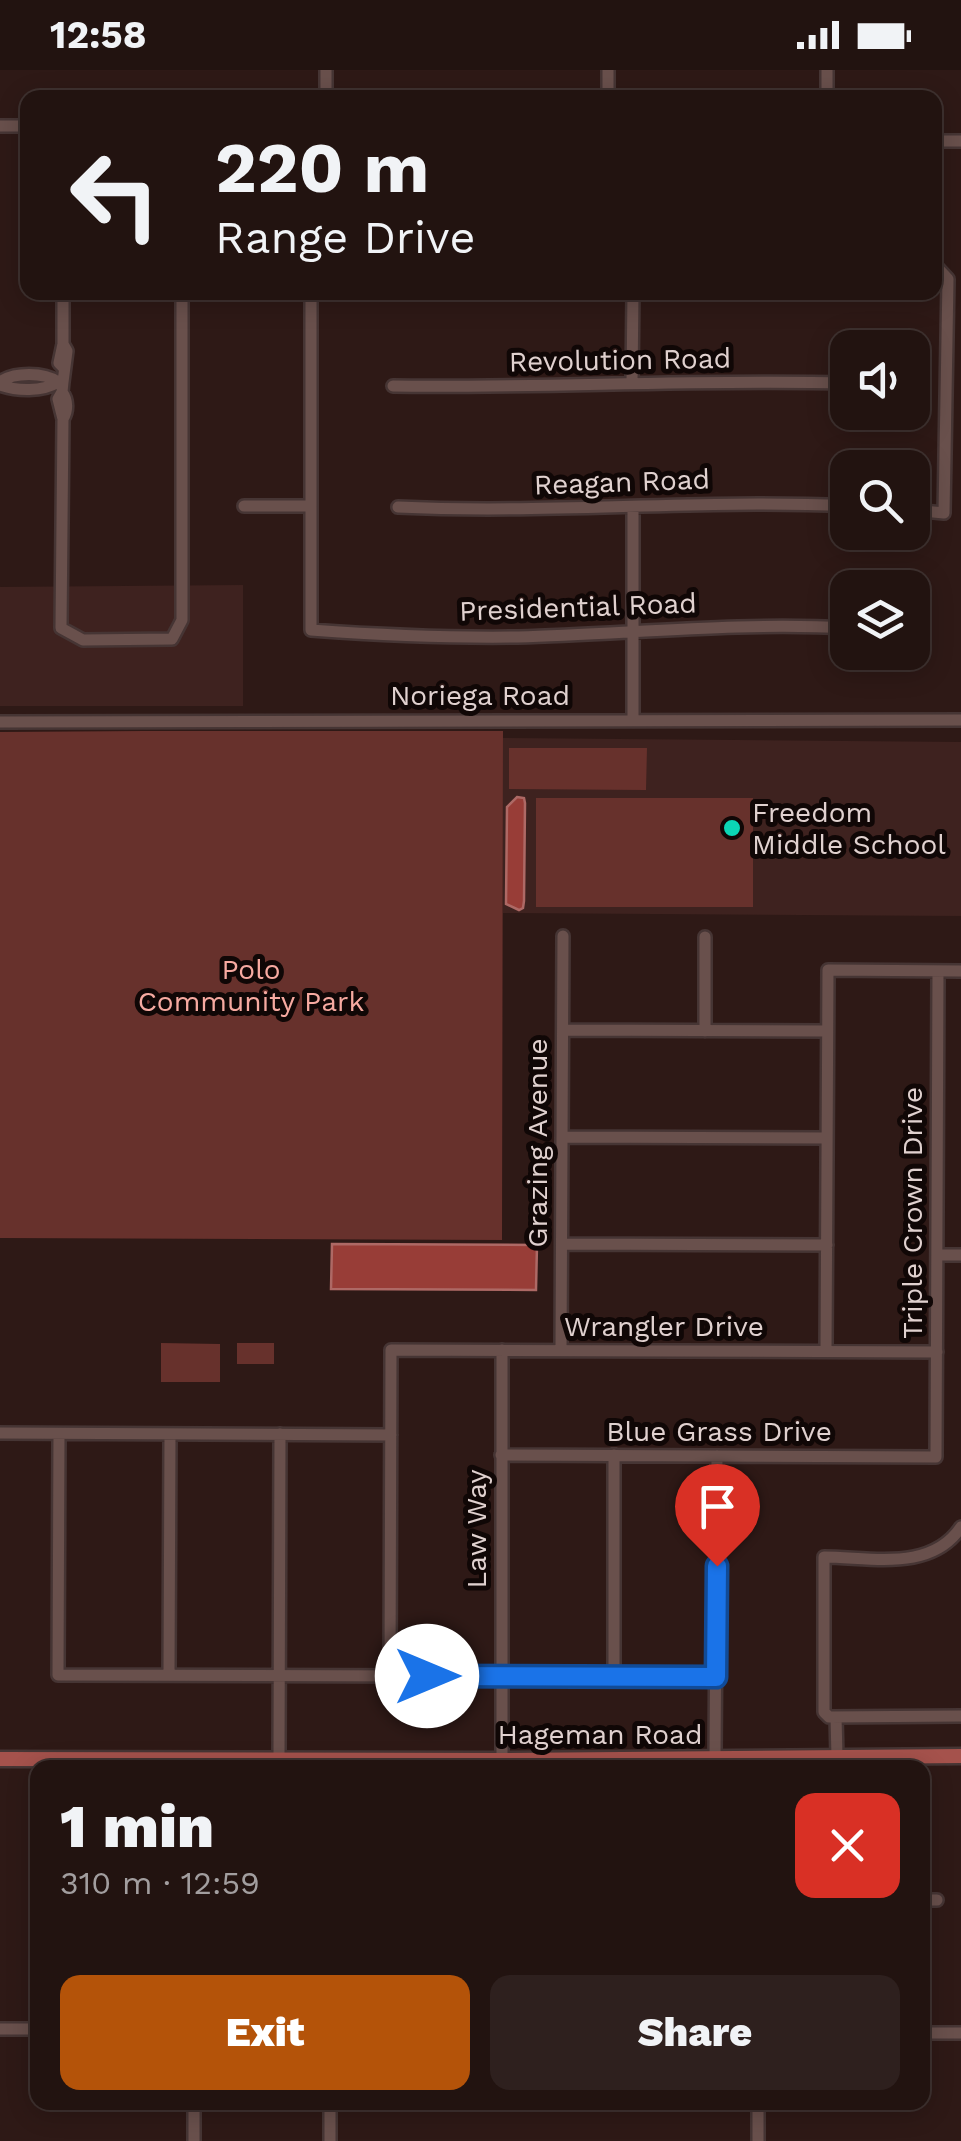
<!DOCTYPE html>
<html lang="en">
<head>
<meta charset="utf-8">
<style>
  :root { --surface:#221310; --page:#2e201e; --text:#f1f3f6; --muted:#a29e9f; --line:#3f3230; --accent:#b45309 }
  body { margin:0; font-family:"Work Sans",sans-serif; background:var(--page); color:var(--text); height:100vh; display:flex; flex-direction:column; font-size:38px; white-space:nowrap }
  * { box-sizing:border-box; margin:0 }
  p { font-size:32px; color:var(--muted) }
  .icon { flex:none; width:55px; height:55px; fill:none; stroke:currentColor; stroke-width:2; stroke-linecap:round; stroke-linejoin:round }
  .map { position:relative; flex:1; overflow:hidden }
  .panel { position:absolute; left:30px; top:1690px; width:900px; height:350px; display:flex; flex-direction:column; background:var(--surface); border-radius:20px; box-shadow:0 5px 25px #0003,0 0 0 2px var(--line) }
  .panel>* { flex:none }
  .banner { position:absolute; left:20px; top:20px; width:922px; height:210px; border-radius:20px; box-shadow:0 5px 25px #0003,0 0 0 2px var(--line); background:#221310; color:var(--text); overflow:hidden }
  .buttons { position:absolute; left:830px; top:260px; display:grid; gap:20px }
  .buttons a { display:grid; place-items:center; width:100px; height:100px; border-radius:20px; background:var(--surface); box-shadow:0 5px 25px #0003,0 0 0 2px var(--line); font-size:50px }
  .pin { position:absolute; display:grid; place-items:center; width:85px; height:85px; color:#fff; margin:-102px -42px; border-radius:50% 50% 50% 0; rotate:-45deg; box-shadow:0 0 10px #0007 }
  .pin .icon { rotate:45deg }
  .me { position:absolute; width:110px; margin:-55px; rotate:90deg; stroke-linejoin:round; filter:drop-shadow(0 0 8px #0008) }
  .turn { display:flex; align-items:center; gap:35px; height:210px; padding:0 30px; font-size:45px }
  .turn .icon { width:130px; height:130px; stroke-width:2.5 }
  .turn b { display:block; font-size:70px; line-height:85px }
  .round { display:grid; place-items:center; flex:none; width:105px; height:105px; border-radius:20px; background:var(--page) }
  .summary { display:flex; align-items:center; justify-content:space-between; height:170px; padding:0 30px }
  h1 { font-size:60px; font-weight:800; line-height:75px }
  .cta { display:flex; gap:20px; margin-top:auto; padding:20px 30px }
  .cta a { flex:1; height:115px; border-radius:20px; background:var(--accent); color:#fff; font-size:40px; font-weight:800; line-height:115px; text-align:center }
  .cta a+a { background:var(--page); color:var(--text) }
  .status { display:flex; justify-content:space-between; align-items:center; height:70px; padding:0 50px; background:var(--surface); direction:ltr }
  .status svg { height:28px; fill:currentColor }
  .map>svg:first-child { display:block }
  .built { fill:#3e221f }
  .green { fill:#67312c }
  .water { fill:#983d37; stroke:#ae6965; stroke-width:2.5 }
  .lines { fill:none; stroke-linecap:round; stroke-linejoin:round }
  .minor-casing { stroke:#463534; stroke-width:16 }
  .major-casing { stroke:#463534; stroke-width:19 }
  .minor { stroke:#69504c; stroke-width:11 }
  .major { stroke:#a5524c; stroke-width:14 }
  .route-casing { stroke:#114b97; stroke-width:25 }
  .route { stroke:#1a73e8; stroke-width:18 }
  .poi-dot { fill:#0bd5b5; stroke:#100706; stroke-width:4 }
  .labels { text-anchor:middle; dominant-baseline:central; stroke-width:10; stroke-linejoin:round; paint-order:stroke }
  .street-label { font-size:28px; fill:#e0d1cf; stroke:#100706 }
  .poi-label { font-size:28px; fill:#e0d1cf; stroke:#100706; text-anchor:start }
  .park-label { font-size:28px; fill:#f7aaa1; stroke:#100706 }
</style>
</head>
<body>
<div class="status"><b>12:58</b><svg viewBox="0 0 49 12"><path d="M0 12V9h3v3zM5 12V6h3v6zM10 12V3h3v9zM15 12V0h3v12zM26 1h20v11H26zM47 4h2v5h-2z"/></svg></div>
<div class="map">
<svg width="961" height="2071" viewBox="0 0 961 2071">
  <rect width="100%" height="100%" fill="#2e1916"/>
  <path class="built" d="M 243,515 L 243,636 L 0,636 L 0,517 Z
    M 503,668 L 961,672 L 961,846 L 503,843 Z"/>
  <path class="green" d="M 145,661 L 503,661 L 502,1170 L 0,1168 L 0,662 Z
    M 509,678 L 647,678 L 646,720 L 509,719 Z
    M 536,728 L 753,728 L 753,837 L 536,837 Z
    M 161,1273 L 220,1274 L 220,1312 L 161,1312 Z
    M 237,1273 L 274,1273 L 274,1294 L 237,1294 Z"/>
  <path class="water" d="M 517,727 L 524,728 L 525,733 L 524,831 L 523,838 L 519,840 L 506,834 L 507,737 Z
    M 332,1174 L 537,1175 L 536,1220 L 331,1219 Z"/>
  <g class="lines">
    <g class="minor-casing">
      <path id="minor" d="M 326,0 L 326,28
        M 608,0 L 608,28
        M 827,28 L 827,0
        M 0,56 L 28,56
        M 935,71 L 961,71
        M 311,222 L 311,560 C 380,565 449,568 518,567 C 628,564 737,552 848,558
        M 63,274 L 63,222
        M 63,297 L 59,293 L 63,274 L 67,281 L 63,312
        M 0,312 C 14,302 44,302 58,312 C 43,322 16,321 0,315
        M 58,312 L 63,312 L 62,322 C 68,330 68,341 63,349 L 58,329 L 62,322
        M 632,312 L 633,222
        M 393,316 C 545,318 696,309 848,313
        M 63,349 L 61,558 L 83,570 L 172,569 L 182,550 L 182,222
        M 244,436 L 311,436
        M 398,437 C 548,444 698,429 848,436
        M 912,440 L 944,443 L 948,209 L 935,195
        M 912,561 L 921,562
        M 633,649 L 633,437
        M 0,652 L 961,650
        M 563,960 L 827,961
        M 705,961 L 705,867
        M 562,1067 L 827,1068
        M 562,1174 L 827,1175
        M 937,1185 L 961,1185
        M 561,1280 L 563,866
        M 826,1281 L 828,900 L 961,901
        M 0,1363 L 391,1365
        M 59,1364 L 58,1605 L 716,1607
        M 501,1385 L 936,1387 L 938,901
        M 961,1457 C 931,1502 871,1487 824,1487 L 824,1642 L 829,1647 L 961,1646
        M 169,1605 L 170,1364
        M 390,1606 L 391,1280 L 937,1282
        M 614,1607 L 614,1385
        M 836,1647 L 837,1687
        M 715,1688 L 717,1386
        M 279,1689 L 280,1364
        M 502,1698 L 502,1280
        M 922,1830 L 937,1830
        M 0,1959 L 38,1959
        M 922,1963 L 961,1963
        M 330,2032 L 330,2071
        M 758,2032 L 758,2071
        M 194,2071 L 194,2032"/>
    </g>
    <g class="major-casing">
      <path id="major" d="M 0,1689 L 502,1690 L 961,1686"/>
    </g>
    <use href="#minor" class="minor"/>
    <use href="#major" class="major"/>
  </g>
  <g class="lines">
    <g class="route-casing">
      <path id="route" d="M 427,1606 L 716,1607 L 717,1496"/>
    </g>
    <use href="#route" class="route"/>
  </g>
  <circle class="poi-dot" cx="732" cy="758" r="10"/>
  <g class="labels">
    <g class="street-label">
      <text transform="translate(620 290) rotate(-1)">Revolution Road</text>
      <text transform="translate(622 412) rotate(-2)">Reagan Road</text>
      <text transform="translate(578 537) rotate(-2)">Presidential Road</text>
      <text x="480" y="625">Noriega Road</text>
      <text transform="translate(537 1073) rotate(-90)">Grazing Avenue</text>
      <text transform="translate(912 1143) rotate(-90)">Triple Crown Drive</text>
      <text x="664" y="1256">Wrangler Drive</text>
      <text x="719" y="1361">Blue Grass Drive</text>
      <text transform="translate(476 1459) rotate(-90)">Law Way</text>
      <text x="600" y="1664">Hageman Road</text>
    </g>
    <g class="poi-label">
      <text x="752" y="742">Freedom<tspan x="752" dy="32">Middle School</tspan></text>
    </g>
    <g class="park-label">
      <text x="251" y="899">Polo<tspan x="251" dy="32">Community Park</tspan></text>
    </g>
  </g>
</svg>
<div class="buttons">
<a><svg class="icon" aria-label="sound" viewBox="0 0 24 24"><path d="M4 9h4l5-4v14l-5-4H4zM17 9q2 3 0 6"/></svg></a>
<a><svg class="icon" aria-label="search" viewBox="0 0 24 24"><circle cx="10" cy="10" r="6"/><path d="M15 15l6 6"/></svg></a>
<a><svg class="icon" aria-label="layers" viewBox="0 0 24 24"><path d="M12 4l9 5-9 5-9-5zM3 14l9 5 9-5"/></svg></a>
</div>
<div class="pin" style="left:717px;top:1496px;background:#d93025"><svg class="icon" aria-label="arrive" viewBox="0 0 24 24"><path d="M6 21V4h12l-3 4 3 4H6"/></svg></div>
<svg class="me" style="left:427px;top:1606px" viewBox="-20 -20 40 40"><circle r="19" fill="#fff"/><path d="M0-13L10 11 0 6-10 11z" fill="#1a73e8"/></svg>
<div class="banner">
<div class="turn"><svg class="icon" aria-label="left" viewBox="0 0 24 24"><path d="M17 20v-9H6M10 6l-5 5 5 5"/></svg><div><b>220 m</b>Range Drive</div></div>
</div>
<section class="panel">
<div class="summary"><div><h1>1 min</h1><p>310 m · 12:59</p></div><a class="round" style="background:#d93025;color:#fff"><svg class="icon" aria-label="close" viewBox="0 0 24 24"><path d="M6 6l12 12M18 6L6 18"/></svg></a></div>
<div class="cta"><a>Exit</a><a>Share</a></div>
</section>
</div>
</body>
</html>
